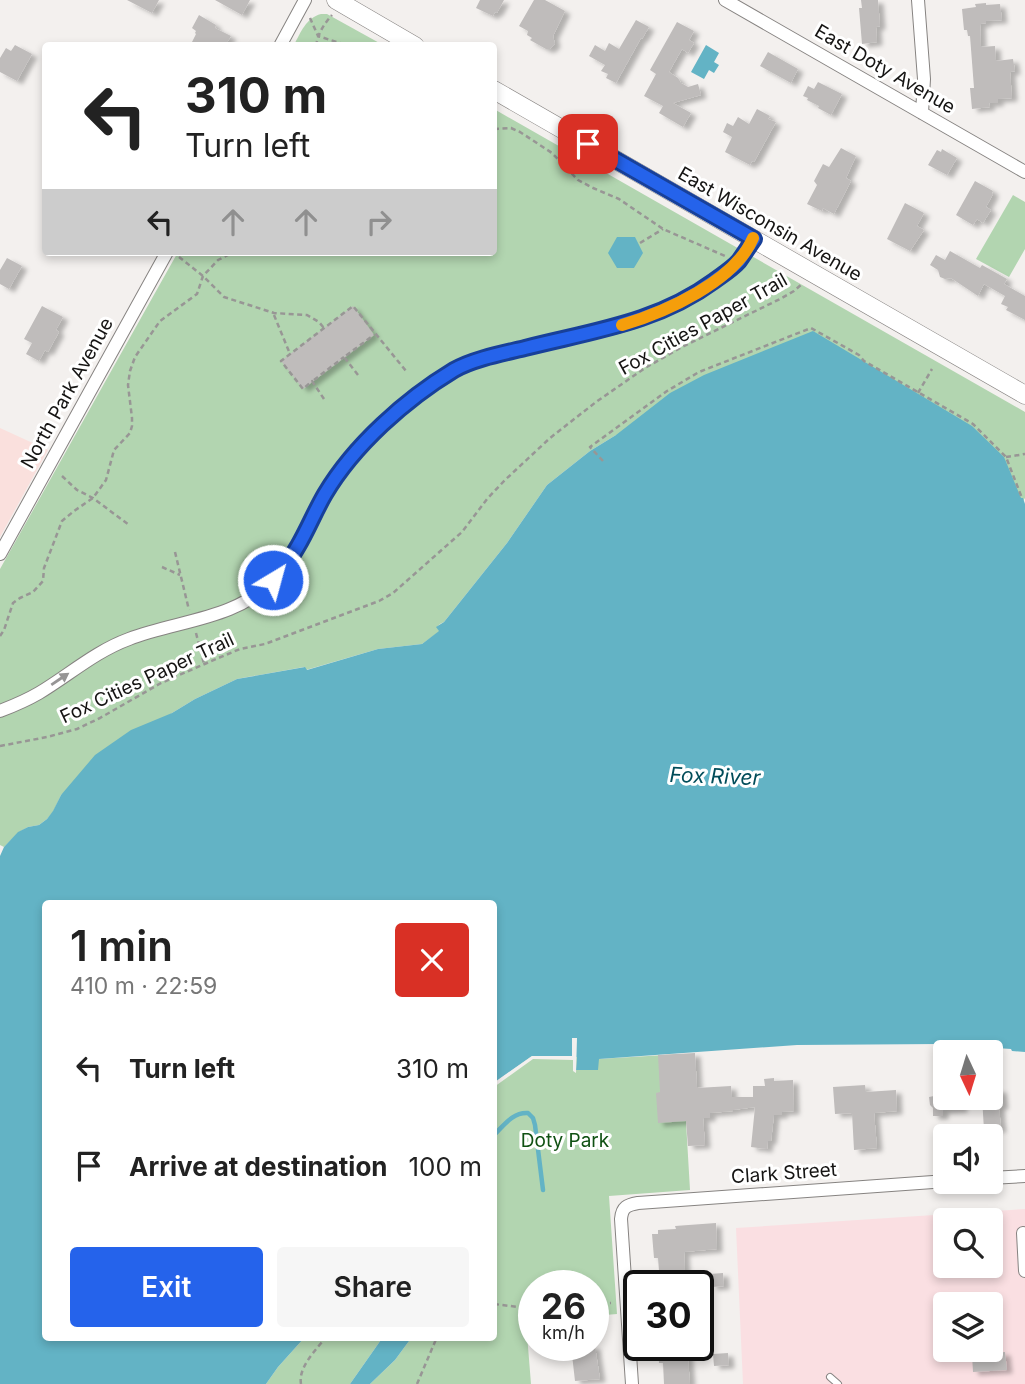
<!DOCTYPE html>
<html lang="en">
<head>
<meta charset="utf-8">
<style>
  :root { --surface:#fff; --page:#f6f6f6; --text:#222; --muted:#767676; --accent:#2563eb }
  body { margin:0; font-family:Inter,sans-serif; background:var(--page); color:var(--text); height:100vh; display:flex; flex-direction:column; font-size:26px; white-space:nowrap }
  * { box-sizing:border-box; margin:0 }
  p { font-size:23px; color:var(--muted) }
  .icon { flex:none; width:38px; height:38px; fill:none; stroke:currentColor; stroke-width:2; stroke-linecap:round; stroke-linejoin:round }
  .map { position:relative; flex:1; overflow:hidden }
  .details { position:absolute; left:42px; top:900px; width:455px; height:441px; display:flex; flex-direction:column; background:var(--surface); border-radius:7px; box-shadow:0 4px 10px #0003 }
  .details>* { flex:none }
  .top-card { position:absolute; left:42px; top:42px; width:455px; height:214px; border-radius:7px; box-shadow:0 4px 10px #0003; background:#fff; color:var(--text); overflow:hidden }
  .needle { width:46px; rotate:176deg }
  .tools { position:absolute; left:933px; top:1040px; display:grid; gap:14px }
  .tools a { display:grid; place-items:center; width:70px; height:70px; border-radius:7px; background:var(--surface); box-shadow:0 4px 10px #0003; font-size:35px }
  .speed { position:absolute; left:518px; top:1270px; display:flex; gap:14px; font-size:35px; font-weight:700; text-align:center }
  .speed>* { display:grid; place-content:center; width:91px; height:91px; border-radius:50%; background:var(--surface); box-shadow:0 4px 10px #0003; line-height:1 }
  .speed small { font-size:18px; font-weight:400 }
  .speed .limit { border:4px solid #111; border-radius:10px; background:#fff; color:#111 }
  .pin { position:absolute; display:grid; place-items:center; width:60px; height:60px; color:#fff; margin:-30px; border-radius:14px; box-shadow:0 4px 10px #0006 }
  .me { position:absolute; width:77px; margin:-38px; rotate:37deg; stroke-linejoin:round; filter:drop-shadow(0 0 5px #0008) }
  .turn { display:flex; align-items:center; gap:24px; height:147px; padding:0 28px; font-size:32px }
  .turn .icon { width:91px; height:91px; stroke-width:2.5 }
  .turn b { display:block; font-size:49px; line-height:60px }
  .lanes { display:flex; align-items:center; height:66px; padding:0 28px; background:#0003; justify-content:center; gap:35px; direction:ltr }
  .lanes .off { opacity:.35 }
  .round { display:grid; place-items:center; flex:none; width:74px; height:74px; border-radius:7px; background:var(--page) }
  .overview { display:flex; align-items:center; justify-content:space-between; height:119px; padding:0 28px }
  h1 { font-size:42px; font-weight:600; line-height:52px }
  .cta { display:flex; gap:14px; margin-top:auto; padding:14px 28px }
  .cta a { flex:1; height:80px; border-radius:7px; background:var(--accent); color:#fff; font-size:28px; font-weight:600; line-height:80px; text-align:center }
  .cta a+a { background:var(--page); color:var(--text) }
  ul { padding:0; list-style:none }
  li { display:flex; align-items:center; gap:21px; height:98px; padding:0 28px }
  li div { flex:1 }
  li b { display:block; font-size:26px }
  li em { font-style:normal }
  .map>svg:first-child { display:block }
  .commercial { fill:#fae0dd }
  .medical { fill:#fadfe2; fill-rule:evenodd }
  .green { fill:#b2d5b0 }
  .water { fill:#63b3c5 }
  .pier { fill:#f3f0ee }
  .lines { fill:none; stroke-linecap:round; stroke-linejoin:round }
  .stream { stroke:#63b3c5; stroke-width:4.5 }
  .building { fill:#bfbcbb; filter:url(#shadow) }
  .service-casing { stroke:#868381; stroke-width:8 }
  .minor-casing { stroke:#868381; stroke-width:14 }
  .secondary-casing { stroke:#868381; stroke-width:19 }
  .path { stroke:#989695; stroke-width:2.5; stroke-dasharray:5 3.5; stroke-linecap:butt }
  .service { stroke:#fff; stroke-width:6 }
  .minor { stroke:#fff; stroke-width:12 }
  .secondary { stroke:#fff; stroke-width:18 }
  .oneway { fill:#969595 }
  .route-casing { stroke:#184099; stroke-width:18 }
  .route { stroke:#2563eb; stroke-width:12 }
  .slow { stroke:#f59e0b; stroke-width:12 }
  .labels { text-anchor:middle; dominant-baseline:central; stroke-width:6; stroke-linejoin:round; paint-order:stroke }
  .street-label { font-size:19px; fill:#151413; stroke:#fff }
  .park-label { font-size:19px; fill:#105113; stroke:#fff }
  .water-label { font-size:21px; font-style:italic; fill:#004c59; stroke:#fff }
</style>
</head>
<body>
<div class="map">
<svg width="1025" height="1384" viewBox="0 0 1025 1384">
  <defs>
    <filter id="shadow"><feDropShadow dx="5.5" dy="3.5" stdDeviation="2" flood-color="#0004"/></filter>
  </defs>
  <rect width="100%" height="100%" fill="#f3f0ee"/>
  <path class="commercial" d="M 0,428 L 48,450 L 0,537 Z"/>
  <path class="medical" d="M 1025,1209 L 1025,1384 L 743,1384 L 736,1228 ZM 945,1220 L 990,1220 L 990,1265 L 945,1265 ZM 945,1304 L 990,1304 L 990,1349 L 945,1349 Z"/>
  <path class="green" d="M 321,14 L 327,14 L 383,45 L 294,45 C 301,32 306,18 321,14 Z
    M 494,109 L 1025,412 L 1025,498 L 1023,501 L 1021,499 L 616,435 L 590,451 L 547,485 L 507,543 L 444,622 L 440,624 L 437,627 L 440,631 L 422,644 L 378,649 L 306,670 L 304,667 L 237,679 L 195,699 L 172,713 L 61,795 L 53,812 L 47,819 L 39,825 L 28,827 L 19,832 L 4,847 L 0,845 L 0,569 L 178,252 L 494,252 Z
    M 1013,195 L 1025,202 L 1025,249 L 1009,277 L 976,259 Z
    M 682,1054 L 690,1190 L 609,1196 L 617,1314 L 593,1316 L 593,1286 L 534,1286 L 534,1320 L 526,1322 L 531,1384 L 370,1384 L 395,1360 L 412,1337 L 494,1337 L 494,1083 L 532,1056 L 577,1057 L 577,1070 L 598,1070 L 598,1059 Z
    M 305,1337 L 383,1337 L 350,1384 L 266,1384 L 278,1367 Z"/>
  <path class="water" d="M 706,45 L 719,53 L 714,62 L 719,65 L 714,73 L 709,70 L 704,79 L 691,72 Z
    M 617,237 L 635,237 L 643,253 L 634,268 L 617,268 L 608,253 Z
    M 813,331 L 972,426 L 1004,457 L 1021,498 L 1023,498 L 1025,504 L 1025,1052 L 1012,1051 L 1011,1049 L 940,1044 L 797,1045 L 599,1059 L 598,1070 L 576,1070 L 577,1057 L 532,1056 L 494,1083 L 494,903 L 46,903 L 46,1337 L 305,1337 L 278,1367 L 266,1384 L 0,1384 L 0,856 L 4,847 L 18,832 L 28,827 L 39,825 L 47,819 L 53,811 L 61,795 L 95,755 L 131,730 L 172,713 L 195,699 L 237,679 L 305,667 L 307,670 L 378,649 L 422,644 L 439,631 L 436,627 L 444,622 L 507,543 L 547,485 L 590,451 L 616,435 L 670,393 L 704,375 Z
    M 383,1337 L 412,1337 L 395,1360 L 370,1384 L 350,1384 Z"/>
  <path class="pier" d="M 572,1038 L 577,1038 L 576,1073 L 573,1071 L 573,1060 L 533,1059 L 494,1087 L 494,1083 L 499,1079 L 532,1056 L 572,1056 Z"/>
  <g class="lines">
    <path class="stream" d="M 494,1135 C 504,1125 513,1112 528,1113 L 533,1118 L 535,1125 L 543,1190"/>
  </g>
  <path class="building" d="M 127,0 L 159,0 L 152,13 Z
    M 215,0 L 250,0 L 242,15 Z
    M 480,0 L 504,0 L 497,13 L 495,12 L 493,16 L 476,8 Z
    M 534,0 L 545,0 L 565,11 L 553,36 L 555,44 L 550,49 L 546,49 L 530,40 L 532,38 L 527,35 L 528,31 L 519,26 Z
    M 861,0 L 878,0 L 880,26 L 876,27 L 877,42 L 862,44 L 859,8 L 862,8 Z
    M 986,3 L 986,5 L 1000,4 L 1002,20 L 986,21 L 986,23 L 980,24 L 981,47 L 995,46 L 996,61 L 1013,59 L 1015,71 L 1010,72 L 1012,98 L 998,99 L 998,103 L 989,103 L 990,107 L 972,109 L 970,88 L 974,88 L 970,36 L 968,36 L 967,30 L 964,30 L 962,9 L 976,7 L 975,4 Z
    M 199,15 L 216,25 L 215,28 L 231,36 L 225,46 L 190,46 L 196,34 L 195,33 L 196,31 L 192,28 Z
    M 636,20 L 649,27 L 642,39 L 641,38 L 616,83 L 606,78 L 608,74 L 601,71 L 605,65 L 589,56 L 595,45 L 605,51 L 609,43 L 619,49 Z
    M 677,22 L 694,31 L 689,40 L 694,43 L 688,53 L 682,49 L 669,72 L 678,78 L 681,83 L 688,87 L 698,84 L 701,95 L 673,103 L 691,113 L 683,127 L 659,113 L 663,106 L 644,96 L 656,74 L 650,70 Z
    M 15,45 L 32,54 L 17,81 L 0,72 L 0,58 L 6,48 L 11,51 Z
    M 768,52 L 798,69 L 791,83 L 760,66 Z
    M 818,82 L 842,94 L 831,115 L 818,108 L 819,106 L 807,100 L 808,98 L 803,96 L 808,86 L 814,89 Z
    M 757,109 L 770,116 L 768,119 L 776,122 L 754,162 L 752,161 L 750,165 L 725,152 L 732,137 L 723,132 L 727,123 L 733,126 L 738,117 L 749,124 Z
    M 841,148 L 856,156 L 846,178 L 851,181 L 834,214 L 823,208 L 822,211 L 807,204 L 817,185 L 814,181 L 823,164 L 829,167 Z
    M 942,149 L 957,158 L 947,175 L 928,165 L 937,150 L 941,152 Z
    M 975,181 L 993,191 L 992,193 L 993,194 L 986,207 L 991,210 L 983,223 L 977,219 L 973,225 L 956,215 Z
    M 905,203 L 924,213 L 917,226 L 924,230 L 910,251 L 887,239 Z
    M 950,251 L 980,268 L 982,265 L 1007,279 L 1004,284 L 1025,296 L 1025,320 L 1006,310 L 1008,307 L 1001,304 L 1005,296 L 984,284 L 978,296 L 951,278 L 945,279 L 940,277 L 938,270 L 930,265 L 936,255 L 945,260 Z
    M 7,258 L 22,266 L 9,289 L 0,284 L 0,270 Z
    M 42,306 L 63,317 L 56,330 L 59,332 L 48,352 L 45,350 L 39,361 L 26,354 L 32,343 L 24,339 Z
    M 353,306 L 374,335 L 303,389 L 281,361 Z
    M 695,1053 L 697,1088 L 731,1086 L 732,1097 L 753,1097 L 753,1086 L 765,1086 L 764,1079 L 774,1078 L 774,1081 L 793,1080 L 794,1111 L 782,1112 L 782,1115 L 774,1115 L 771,1141 L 768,1141 L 767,1149 L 751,1147 L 755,1107 L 733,1110 L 733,1111 L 710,1113 L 710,1118 L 703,1118 L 705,1145 L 688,1146 L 686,1121 L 658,1123 L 656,1093 L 660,1092 L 658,1055 Z
    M 865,1085 L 866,1092 L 896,1090 L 897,1111 L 874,1113 L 877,1148 L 854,1150 L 852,1113 L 835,1114 L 833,1087 Z
    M 945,1088 L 945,1097 L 962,1097 L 962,1109 L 943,1110 L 943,1116 L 933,1116 L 933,1108 L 930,1105 L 929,1097 L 934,1096 L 933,1089 Z
    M 1001,1089 L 1003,1106 L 999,1106 L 1001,1129 L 984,1130 L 982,1097 L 990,1097 L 990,1090 Z
    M 716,1223 L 717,1249 L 684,1252 L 685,1272 L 673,1273 L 673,1270 L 659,1271 L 658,1258 L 654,1258 L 652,1234 L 658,1234 L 658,1230 L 676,1229 L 675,1226 Z
    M 723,1273 L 724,1286 L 712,1287 L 710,1274 Z
    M 571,1346 L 595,1346 L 600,1379 L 575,1381 Z
    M 687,1346 L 690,1384 L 664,1384 L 663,1363 L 659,1363 L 658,1347 Z
    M 1005,1352 L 1007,1370 L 973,1372 L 972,1355 Z
    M 728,1353 L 729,1365 L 714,1366 L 713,1354 Z"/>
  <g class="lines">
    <g class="service-casing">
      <path id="service" d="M 830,1377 L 838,1384"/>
    </g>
    <g class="minor-casing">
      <path id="minor" d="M 725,0 L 1025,172
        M 918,0 L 924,79 L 922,113
        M 280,46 L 305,0
        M 0,554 L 167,252
        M 0,711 C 13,706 27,700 39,693 C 69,675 96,651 129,639 C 178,620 237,620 274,579 C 297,553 309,522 326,493 C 354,446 408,396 455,370 C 475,359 504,353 526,348 C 562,339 599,333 634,322 C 659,313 683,301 705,287 C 717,280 730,271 739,261 C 744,254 749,246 754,239
        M 990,1178 L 1025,1176
        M 1023,1233 L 1025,1271
        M 632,1384 L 621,1219 C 622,1207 627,1205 638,1203 L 947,1181"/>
    </g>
    <g class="secondary-casing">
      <path id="secondary" d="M 336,0 L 415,46
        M 494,90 L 1025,395"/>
    </g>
    <path class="path" d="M 310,18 L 318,36 L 349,46
      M 316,46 C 318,33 324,24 332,15
      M 494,129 L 511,128 L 520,132 L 552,153 L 578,180 L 593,188 L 619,199 L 663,229 L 725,256
      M 640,243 L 663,229
      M 179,257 L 203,276 L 224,297 L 274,313 L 307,315 L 319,322 L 324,328
      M 274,315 L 290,354
      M 358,375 L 344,357 L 374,335
      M 314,380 L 344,357
      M 918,393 L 932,369
      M 324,399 L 312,381 L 303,389 L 281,361 L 353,306 L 406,371
      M 1006,457 L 1025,454
      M 603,461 L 590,447 L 667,391 L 699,372 L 811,328 L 859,355 L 864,361 L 973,424 L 1006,457 L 1022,498
      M 62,476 L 77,490 L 93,498 L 129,525
      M 175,552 L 189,610
      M 162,567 L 180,575
      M 196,633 L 204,664
      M 0,636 L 4,630 L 13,603 L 20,598 L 33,592 L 43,581 L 44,568 L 62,521 L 74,511 L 93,498 L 106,480 L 114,450 L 130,433 L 132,426 L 132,418 L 128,385 L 130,371 L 135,357 L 160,321 L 197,294 L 203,276 L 218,260 L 234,252
      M 0,746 L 47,737 L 77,729 L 100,718 L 161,683 L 216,659 L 240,649 L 265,644 L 379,601 L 393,593 L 462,532 L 487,499 L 505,480 L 550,438 L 596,402 L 645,368 L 682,347 L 780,299 L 794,291 L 803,283
      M 494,1304 L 534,1309
      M 593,1304 L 611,1303
      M 301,1384 C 298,1367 316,1350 326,1337
      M 417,1384 L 437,1337"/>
    <use href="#service" class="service"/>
    <use href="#minor" class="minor"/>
    <use href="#secondary" class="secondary"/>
  </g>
  <defs><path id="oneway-solid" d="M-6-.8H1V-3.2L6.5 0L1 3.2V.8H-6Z" transform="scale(1.75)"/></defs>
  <use class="oneway" href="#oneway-solid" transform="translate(60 679) rotate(-34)"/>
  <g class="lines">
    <g class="route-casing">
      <path id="route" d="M 273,580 C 282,569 291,559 298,546 C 308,529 315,511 325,494 C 354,445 406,399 454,370 C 473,359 504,353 525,348 C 592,331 657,323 714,281 C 722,275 732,269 739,261 C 744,254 749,246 754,239 L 588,144"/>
    </g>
    <use href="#route" class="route"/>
    <path class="slow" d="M 622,325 C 666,312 735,281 753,238"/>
  </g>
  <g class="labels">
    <g class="street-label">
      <text transform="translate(885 69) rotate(30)">East Doty Avenue</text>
      <text transform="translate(770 224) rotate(30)">East Wisconsin Avenue</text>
      <text transform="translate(703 324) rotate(-29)">Fox Cities Paper Trail</text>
      <text transform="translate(67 393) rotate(-61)">North Park Avenue</text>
      <text transform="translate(147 678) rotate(-25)">Fox Cities Paper Trail</text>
      <text transform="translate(784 1173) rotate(-4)">Clark Street</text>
    </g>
    <g class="park-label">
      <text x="565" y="1140">Doty Park</text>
    </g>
    <g class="water-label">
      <text transform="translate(715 776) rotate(2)">Fox River</text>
    </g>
  </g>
</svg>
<div class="tools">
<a><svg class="needle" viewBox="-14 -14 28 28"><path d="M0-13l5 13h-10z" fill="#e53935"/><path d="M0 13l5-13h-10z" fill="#767676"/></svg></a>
<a><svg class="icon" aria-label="sound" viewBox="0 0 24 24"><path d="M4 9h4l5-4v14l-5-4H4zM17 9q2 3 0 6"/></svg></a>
<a><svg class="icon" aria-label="search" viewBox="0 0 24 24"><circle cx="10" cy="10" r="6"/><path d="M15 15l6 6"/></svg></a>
<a><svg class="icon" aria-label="layers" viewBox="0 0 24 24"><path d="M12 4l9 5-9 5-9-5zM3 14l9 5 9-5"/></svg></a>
</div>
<div class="speed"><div>26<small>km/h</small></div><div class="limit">30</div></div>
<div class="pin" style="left:588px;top:144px;background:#d93025"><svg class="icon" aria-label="arrive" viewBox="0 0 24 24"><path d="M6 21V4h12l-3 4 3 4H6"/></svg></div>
<svg class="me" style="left:273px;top:580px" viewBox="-20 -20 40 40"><circle r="17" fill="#2563eb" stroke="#fff" stroke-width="3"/><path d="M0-11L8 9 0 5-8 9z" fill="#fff"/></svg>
<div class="top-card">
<div class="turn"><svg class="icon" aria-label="left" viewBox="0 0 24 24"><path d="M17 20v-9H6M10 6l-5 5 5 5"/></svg><div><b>310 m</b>Turn left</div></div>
<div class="lanes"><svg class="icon" aria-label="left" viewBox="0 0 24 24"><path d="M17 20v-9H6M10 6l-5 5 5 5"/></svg><svg class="icon off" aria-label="ahead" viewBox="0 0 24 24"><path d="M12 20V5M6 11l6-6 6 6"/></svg><svg class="icon off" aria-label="ahead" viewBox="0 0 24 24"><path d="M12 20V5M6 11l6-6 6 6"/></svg><svg class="icon off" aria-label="right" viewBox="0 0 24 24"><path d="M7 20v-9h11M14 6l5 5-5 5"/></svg></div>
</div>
<section class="details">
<div class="overview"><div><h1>1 min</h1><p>410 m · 22:59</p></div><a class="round" style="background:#d93025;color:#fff"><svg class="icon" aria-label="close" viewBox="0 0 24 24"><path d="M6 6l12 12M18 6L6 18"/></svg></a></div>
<ul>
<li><svg class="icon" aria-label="left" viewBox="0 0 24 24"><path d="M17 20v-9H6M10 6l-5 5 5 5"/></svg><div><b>Turn left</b></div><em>310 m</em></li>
<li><svg class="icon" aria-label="arrive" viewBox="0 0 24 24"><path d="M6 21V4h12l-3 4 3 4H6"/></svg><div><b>Arrive at destination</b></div><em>100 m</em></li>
</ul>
<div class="cta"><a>Exit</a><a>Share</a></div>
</section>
</div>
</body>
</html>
